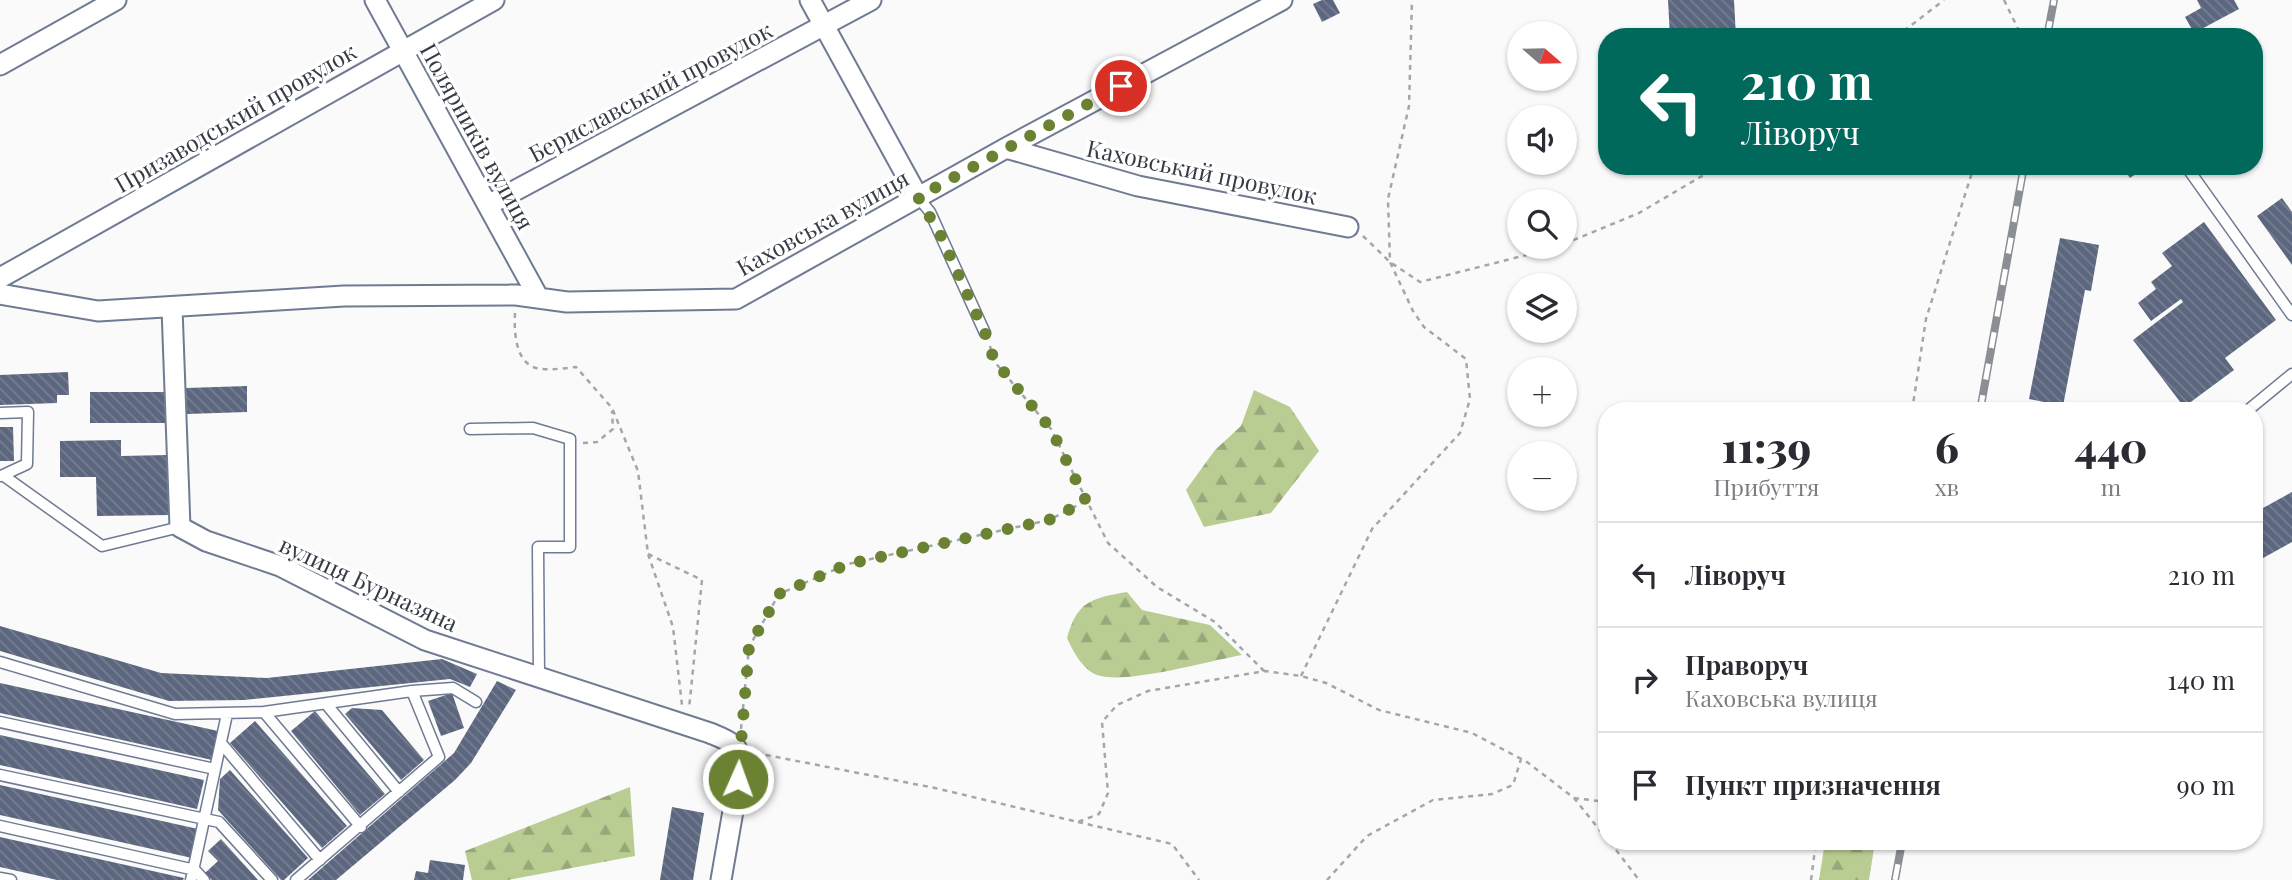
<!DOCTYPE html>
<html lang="uk">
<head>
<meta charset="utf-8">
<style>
  :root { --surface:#fff; --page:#f7f7f7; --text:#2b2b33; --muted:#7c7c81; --line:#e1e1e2 }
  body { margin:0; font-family:"Playfair Display",serif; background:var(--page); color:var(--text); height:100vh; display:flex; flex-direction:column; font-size:26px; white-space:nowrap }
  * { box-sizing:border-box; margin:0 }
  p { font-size:23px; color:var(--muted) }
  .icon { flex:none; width:38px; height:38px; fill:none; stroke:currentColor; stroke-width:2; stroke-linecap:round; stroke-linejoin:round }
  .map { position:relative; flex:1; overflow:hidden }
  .drawer { position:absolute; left:1598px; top:402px; width:665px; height:448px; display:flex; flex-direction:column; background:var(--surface); border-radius:28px; box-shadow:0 2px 5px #0004 }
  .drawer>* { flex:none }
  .hud { position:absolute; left:1598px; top:28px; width:665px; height:147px; border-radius:28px; box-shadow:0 2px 5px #0004; background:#00695c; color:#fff; overflow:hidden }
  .needle { width:46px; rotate:110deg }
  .controls { position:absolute; left:1507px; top:21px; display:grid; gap:14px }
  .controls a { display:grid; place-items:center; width:70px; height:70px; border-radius:50%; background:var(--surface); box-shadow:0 2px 5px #0004; font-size:35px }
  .pin { position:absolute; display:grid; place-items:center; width:60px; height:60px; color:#fff; margin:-30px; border:4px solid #fff; border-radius:50%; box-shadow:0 2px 7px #0007 }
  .me { position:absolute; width:77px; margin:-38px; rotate:2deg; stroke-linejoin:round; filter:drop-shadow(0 0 5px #0008) }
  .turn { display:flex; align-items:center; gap:24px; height:147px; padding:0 28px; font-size:32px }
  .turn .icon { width:91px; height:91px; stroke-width:2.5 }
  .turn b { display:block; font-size:49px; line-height:60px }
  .eta { display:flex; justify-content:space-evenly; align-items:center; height:119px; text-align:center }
  .eta b { font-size:42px; font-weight:800; line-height:49px }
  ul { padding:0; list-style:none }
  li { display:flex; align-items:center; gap:21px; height:105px; padding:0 28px; border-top:2px solid var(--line) }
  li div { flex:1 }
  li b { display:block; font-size:26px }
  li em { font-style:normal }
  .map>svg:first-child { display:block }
  .forest { fill:url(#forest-firs) }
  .building { fill:url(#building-back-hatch) }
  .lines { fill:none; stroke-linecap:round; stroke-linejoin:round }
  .lane-casing { stroke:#6f7a93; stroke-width:13 }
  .street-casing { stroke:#6f7a93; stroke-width:23 }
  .path { stroke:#a4a6ab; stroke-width:2.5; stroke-dasharray:5 5; stroke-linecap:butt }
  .lane { stroke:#fff; stroke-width:10 }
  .street { stroke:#fff; stroke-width:19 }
  .rail-casing { stroke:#8b8e94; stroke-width:8 }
  .rail { stroke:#fff; stroke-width:5; stroke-dasharray:16; stroke-linecap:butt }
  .route { stroke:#6b8233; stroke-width:12; stroke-dasharray:0 21.6 }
  .labels { text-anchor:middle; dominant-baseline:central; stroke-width:7; stroke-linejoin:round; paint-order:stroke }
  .street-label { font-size:23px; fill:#363b46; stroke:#fff }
</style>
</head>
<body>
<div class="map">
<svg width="2292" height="880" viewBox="0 0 2292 880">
  <defs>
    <pattern id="forest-firs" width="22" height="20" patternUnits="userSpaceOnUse" patternTransform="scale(1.75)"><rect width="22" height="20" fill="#b9cd93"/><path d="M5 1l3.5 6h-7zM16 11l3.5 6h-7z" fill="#97a87a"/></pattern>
    <pattern id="building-back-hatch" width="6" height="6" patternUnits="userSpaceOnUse" patternTransform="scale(1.75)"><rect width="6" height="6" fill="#5c677f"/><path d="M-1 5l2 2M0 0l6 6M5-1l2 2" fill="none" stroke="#767e91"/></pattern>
  </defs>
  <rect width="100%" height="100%" fill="#fafafa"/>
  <path class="forest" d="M 1254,390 L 1290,407 L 1319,451 L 1271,513 L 1204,527 L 1186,490 L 1215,450 L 1241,426 Z
    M 1127,592 L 1142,610 L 1210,625 L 1242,655 C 1208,661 1125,685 1097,675 C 1082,669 1073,651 1067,638 C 1077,601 1092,598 1127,592 Z
    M 630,787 L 635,856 L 508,880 L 472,880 L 465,851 Z
    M 1825,842 L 1875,842 L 1869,880 L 1819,880 Z"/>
  <path class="building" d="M 1322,0 L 1333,0 L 1340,13 L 1322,22 L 1313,4 Z
    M 1668,0 L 1734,0 L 1736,37 L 1670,37 Z
    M 2197,0 L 2234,0 L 2239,9 L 2194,33 L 2185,17 L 2201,8 Z
    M 2121,166 L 2147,166 L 2130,178 Z
    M 2282,198 L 2292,212 L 2292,265 L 2257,216 Z
    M 2204,222 L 2276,320 L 2225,358 L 2234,370 L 2184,407 L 2133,340 L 2183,302 L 2181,299 L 2151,321 L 2138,303 L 2156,289 L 2151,282 L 2172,266 L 2162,253 Z
    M 2060,238 L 2099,245 L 2091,291 L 2085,290 L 2063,406 L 2029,399 Z
    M 68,372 L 69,395 L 57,395 L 57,403 L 0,405 L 0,375 Z
    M 247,386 L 247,412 L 187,414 L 186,388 Z
    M 90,392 L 171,392 L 171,423 L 90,423 Z
    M 0,427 L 13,427 L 14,461 L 0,461 Z
    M 121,440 L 121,456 L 167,455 L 169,515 L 97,516 L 96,477 L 60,477 L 60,441 Z
    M 2292,492 L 2292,542 L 2254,563 L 2254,513 Z
    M 0,626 L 161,673 L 267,678 L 442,659 L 477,674 L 470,687 L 450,679 L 244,700 L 169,701 L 0,651 Z
    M 497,681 L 516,690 L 471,763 L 455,780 L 336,880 L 308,880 L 454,753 Z
    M 0,683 L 218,731 L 212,760 L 0,713 Z
    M 452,693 L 464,728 L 441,736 L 428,701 Z
    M 352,708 L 382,710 L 424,760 L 401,780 L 345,714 Z
    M 315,711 L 385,794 L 360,815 L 291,731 Z
    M 255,721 L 347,826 L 322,848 L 230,743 Z
    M 0,735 L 204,780 L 197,809 L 0,765 Z
    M 230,770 L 308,858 L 284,880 L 281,880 L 218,810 L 220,779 Z
    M 0,785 L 198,829 L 192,858 L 0,815 Z
    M 672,807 L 704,813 L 693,880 L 660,880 Z
    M 0,837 L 184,878 L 183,880 L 57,880 L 0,867 Z
    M 221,839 L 258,880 L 212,880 L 205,873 L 218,861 L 208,851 Z
    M 430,860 L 465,865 L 463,880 L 414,880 L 416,871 L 428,873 Z"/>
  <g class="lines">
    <g class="lane-casing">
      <path id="lane" d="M 2186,166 L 2292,315
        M 918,197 L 930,212 L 985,333
        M 2247,411 L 2292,374
        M 0,413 L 28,412 L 27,464 L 1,476
        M 470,429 L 533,428 L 570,439 L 570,547 L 538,547 L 539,677
        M 4,476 L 102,546 L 180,527
        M 0,662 L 175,714 L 264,712 L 412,691 L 439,757 L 296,880
        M 412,691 L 453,688 L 476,702
        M 327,705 L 399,792
        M 264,712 L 361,827
        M 0,722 L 215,769
        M 221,743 L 320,860
        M 0,775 L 219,822 L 272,880
        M 0,826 L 195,870 L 204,880
        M 0,878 L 11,880
        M 191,880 L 227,714"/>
    </g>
    <g class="street-casing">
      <path id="street" d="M 375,0 L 537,295
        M 810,0 L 918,197
        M 0,65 L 116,0
        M 1006,148 L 1138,186 L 1348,227
        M 490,204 L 871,0
        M 0,278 L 494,0
        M 0,294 L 98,311 L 344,296 L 516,295 L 567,302 L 736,299 L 1006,148 L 1282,0
        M 172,308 L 180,527 L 206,541 L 280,566 L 425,640 L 710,733 C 727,740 741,744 741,765 L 721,880"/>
    </g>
    <path class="path" d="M 2004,0 L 2022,37
      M 1896,37 L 1944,0
      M 1363,236 L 1390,262 L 1420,282 L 1558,247
      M 1564,244 L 1639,213 L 1719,166
      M 515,313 C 514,331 515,362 536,368 C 547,371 565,368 576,367 L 612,408 L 638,471 L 648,554 L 673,627 L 682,705
      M 990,346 L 994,361 L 1051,429 L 1108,543 L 1157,587 L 1215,622 L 1264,671
      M 1912,411 L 1926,319 L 1974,166
      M 583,443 L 597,442 L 613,429 L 612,411
      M 648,554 L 702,580 L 689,709
      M 1301,676 L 1372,529 L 1460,433 L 1470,399 L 1466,359 L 1424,327 L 1413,311 L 1390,262 L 1388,199 L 1409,106 L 1412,0
      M 741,729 L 749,647 L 779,594 L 848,564 L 1049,520 L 1086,501
      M 756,753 L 935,788 L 1078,822 L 1099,814 L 1108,793 L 1102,722 L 1117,705 L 1148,691 L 1265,671 L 1301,676 L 1326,683 L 1379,710 L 1472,733 L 1527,762 L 1574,798 L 1606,838
      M 1574,798 L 1606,802
      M 1078,822 L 1172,844 L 1199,880
      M 1610,842 L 1639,880
      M 1327,880 L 1367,836 L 1433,800 L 1492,794 L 1513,785 L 1521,759
      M 1811,880 L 1816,842"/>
    <use href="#lane" class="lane"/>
    <use href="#street" class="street"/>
    <g class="rail-casing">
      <path id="rail" d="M 2047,37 L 2054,0
        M 1980,411 L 2024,166
        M 1895,880 L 1902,842"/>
    </g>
    <use href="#rail" class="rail"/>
  </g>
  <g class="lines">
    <path class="route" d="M 738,779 L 749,647 L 779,594 L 848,564 L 1049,520 L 1086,501 L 1051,429 L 994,360 L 985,333 L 941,236 L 918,197 L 1121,86"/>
  </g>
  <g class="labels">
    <g class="street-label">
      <text transform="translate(650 91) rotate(-28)">Бериславський провулок</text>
      <text transform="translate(235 117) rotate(-30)">Призаводський провулок</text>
      <text transform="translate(478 136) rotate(61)">Полярників вулиця</text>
      <text transform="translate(1202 171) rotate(12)">Каховський провулок</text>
      <text transform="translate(822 222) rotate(-29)">Каховська вулиця</text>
      <text transform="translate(369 583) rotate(25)">вулиця Бурназяна</text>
    </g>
  </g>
</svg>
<div class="controls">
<a><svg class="needle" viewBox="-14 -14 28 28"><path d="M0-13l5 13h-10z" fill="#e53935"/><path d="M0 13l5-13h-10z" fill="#7c7c81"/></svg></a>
<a><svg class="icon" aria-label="sound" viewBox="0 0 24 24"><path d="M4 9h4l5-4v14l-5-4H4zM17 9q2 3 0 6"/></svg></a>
<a><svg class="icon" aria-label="search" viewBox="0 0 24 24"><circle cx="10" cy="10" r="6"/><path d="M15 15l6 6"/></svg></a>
<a><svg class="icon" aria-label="layers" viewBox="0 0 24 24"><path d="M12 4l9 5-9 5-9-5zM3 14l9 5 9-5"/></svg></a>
<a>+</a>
<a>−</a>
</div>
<div class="pin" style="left:1121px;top:86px;background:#d93025"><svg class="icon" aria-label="arrive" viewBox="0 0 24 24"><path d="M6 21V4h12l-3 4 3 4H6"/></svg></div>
<svg class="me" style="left:738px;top:779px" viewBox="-20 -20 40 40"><circle r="17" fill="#6b8233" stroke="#fff" stroke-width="3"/><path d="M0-11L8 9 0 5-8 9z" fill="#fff"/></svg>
<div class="hud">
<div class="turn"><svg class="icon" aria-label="left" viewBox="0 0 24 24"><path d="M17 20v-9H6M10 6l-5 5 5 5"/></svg><div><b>210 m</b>Ліворуч</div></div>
</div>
<section class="drawer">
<div class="eta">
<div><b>11:39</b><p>Прибуття</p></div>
<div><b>6</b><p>хв</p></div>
<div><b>440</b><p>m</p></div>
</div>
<ul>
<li><svg class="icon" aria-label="left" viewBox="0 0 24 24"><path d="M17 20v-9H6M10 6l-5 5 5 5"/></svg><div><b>Ліворуч</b></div><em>210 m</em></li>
<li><svg class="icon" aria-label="right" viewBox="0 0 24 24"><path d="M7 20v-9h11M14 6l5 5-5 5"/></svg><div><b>Праворуч</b><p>Каховська вулиця</p></div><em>140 m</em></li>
<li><svg class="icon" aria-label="arrive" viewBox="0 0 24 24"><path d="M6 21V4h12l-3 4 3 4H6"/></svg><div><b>Пункт призначення</b></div><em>90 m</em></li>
</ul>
</section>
</div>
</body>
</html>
